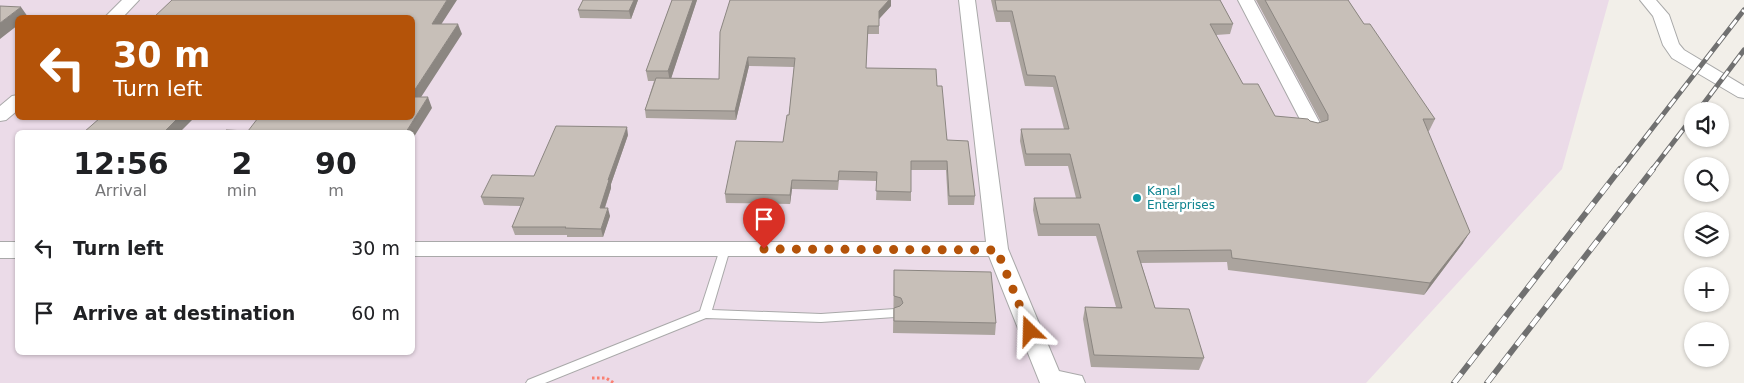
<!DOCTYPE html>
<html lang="en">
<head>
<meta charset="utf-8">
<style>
  :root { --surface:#fff; --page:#f2f2f2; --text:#202124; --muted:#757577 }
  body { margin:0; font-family:"DejaVu Sans",sans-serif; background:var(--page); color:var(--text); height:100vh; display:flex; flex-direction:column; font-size:19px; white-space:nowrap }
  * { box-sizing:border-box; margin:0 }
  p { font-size:16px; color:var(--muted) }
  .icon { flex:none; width:28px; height:28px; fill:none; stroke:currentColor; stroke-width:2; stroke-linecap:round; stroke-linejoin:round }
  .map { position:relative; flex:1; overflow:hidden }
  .sheet { position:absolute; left:15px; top:130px; width:400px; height:225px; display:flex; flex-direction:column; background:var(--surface); border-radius:8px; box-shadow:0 1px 4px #0004 }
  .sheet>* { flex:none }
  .top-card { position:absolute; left:15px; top:15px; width:400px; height:105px; border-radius:8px; box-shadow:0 1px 4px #0004; background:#b45309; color:#fff; overflow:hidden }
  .tools { position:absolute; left:1684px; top:102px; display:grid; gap:10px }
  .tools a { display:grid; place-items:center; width:45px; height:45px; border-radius:50%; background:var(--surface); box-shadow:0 1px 4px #0004; font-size:25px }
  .pin { position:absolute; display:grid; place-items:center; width:42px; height:42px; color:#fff; margin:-51px -21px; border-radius:50% 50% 50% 0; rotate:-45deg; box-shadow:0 0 5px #0007 }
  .pin .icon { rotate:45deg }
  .me { position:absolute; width:55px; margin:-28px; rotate:338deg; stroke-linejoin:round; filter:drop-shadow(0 0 4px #0008) }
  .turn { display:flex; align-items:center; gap:18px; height:105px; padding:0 15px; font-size:22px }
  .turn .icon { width:65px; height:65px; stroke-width:2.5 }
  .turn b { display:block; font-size:35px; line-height:42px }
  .eta { display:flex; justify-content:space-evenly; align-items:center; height:85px; text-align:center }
  .eta b { font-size:30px; font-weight:600; line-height:35px }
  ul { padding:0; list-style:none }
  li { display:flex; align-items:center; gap:15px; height:65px; padding:0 15px }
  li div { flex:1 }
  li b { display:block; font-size:19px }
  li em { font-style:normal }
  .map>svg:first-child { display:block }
  .industrial { fill:#ebdbe8; fill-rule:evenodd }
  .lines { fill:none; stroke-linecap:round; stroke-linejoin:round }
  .lane-casing { stroke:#a9a9a9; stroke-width:2 }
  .street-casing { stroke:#a9a9a9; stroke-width:2 }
  .path { stroke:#fa8072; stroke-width:3; stroke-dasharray:2.5 2.5; stroke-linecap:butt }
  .lane { fill:#fff; fill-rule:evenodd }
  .street { fill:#fff; fill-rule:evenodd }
  .rail-far1-casing { stroke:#707070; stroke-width:5 }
  .rail-casing { stroke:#707070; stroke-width:6 }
  .rail-far1 { stroke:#fff; stroke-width:3; stroke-dasharray:10; stroke-linecap:butt }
  .rail { stroke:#fff; stroke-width:4.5; stroke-dasharray:12; stroke-linecap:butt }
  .wall { fill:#aba49e }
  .shaded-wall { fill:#8b8681 }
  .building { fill:#c7bfb8; stroke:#8b8681 }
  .route { stroke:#b45309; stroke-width:9; stroke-dasharray:0 16.2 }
  .culture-dot { fill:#0f9aa8; stroke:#fff; stroke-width:2 }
  .labels { text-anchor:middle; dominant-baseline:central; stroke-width:5; stroke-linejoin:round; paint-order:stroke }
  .culture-label { font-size:12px; fill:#0d838f; stroke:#fff; text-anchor:start }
</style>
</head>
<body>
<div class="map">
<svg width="1744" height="383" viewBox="0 0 1744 383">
  <rect width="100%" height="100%" fill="#f2efe9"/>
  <path class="industrial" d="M 0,0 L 1609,0 L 1562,169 L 1366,383 L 0,383 ZM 18,18 L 412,18 L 412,118 L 18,118 ZM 18,132 L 412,132 L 412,352 L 18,352 Z"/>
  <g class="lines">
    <g class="lane-casing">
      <path id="lane" d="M 725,245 L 729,246 L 730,249 L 712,310 L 821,314 L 895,309 L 899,310 L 901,313 L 899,316 L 895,317 L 821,322 L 706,318 L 545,383 L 526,383 L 528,380 L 700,311 L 720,249 L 721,246 Z"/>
    </g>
    <g class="street-casing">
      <path id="street" d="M 122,0 L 139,0 L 122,18 L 104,18 Z
        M 959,0 L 975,0 L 1008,249 L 1059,371 L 1082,376 L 1085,383 L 1040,383 L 989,256 L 412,256 L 412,242 L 986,242 Z
        M 1238,0 L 1254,0 L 1322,127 L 1320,131 L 1313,133 L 1306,131 L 1304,127 Z
        M 1640,0 L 1656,0 L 1669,15 L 1679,44 L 1684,50 L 1744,86 L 1744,98 L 1738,97 L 1672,58 L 1663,45 L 1653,16 Z
        M 18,95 L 18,110 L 6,120 L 0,121 L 0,106 L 12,96 Z
        M 0,242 L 18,242 L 18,258 L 0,258 Z"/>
    </g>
    <path class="path" d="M 592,378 L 606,378 L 614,383"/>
    <use href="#lane" class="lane"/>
    <use href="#street" class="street"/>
    <g class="rail-far1-casing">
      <path id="rail-far1" d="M 1698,111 L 1744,50
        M 1620,170 L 1744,10
        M 1652,170 L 1692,118"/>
    </g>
    <g class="rail-casing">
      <path id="rail" d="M 1454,383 L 1620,169
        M 1487,383 L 1653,169"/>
    </g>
    <use href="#rail-far1" class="rail-far1"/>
    <use href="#rail" class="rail"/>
  </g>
  <path class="wall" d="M 583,0 L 638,0 L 631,19 L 580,18 L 578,10 Z
    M 672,0 L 697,0 L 671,78 L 719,79 L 730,0 L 891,0 L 891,6 L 879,19 L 879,34 L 868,34 L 866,68 L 937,86 L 947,140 L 975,196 L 974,205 L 948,205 L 946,170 L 911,170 L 911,201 L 876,200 L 877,181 L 839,180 L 838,190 L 792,189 L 790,204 L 726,203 L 725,194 L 783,142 L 789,115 L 794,67 L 749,66 L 736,120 L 646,118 L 645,110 L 654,81 L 648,81 L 646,71 Z
    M 991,0 L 1220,0 L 1233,24 L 1230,34 L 1216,35 L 1243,84 L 1275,116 L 1310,121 L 1318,123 L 1321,122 L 1256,0 L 1348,0 L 1364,24 L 1435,119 L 1429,131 L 1428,131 L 1463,243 L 1424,295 L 1228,270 L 1227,262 L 1141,263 L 1155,308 L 1204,358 L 1199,370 L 1091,367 L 1083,319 L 1085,307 L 1116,307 L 1096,236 L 1038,236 L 1033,210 L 1034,198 L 1076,198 L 1068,166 L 1025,166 L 1020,141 L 1021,129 L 1064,129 L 1053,87 L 1025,86 L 1010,22 L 996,22 Z
    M 628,135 L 611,184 L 611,188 L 605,208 L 610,216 L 603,237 L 567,237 L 567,235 L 515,235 L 512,227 L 521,206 L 484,205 L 481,197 L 534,176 Z
    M 894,270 L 996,323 L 995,335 L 893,333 Z"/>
  <path class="shaded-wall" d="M 447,0 L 457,0 L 435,34 L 432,24 Z
    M 634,0 L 638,0 L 631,19 L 629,11 Z
    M 693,0 L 697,0 L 670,82 L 668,71 Z
    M 889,0 L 891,0 L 891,6 L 879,19 L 879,34 L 879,11 Z
    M 21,7 L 28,17 L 27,18 L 18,18 L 18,25 L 0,39 L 0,23 Z
    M 458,24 L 462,34 L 414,108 L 412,103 L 412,94 Z
    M 748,57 L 749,66 L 736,120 L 735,111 Z
    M 428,97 L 432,108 L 412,140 L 412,132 L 406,132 Z
    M 178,118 L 194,118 L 180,132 L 164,132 Z
    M 627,127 L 628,135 L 611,184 L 611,188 L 602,216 L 600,208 L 608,180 Z
    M 792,180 L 792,189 L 790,204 L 790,195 Z
    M 608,208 L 610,216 L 603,237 L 601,229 Z
    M 1470,232 L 1463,243 L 1424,295 L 1430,283 Z"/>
  <path class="building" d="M 172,0 L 447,0 L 432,24 L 458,24 L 412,94 L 412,18 L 153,18 Z
    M 583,0 L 634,0 L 629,11 L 578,10 Z
    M 672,0 L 693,0 L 668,71 L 646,71 Z
    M 730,0 L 889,0 L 879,11 L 879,26 L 868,26 L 866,68 L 936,69 L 937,86 L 942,86 L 947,140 L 968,141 L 975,196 L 949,196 L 947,161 L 911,161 L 911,192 L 876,191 L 877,172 L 839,171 L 838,181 L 792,180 L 790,195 L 725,194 L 736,141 L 783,142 L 787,115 L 789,115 L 795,58 L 748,57 L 735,111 L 645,110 L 656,78 L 719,79 L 720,32 Z
    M 995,0 L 1220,0 L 1233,24 L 1210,24 L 1243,84 L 1258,84 L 1275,116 L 1308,119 L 1310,121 L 1318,123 L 1328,120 L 1328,115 L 1265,0 L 1348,0 L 1364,24 L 1370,24 L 1435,119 L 1423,119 L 1470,232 L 1430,283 L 1232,258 L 1231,250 L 1137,251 L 1155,308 L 1189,309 L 1204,358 L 1094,355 L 1085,307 L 1122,308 L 1099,224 L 1040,224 L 1034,198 L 1081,198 L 1070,154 L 1026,154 L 1021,129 L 1069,129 L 1055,76 L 1027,75 L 1012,11 L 997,11 Z
    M 0,6 L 21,7 L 0,23 Z
    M 412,97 L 428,97 L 406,132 L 224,132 L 226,130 L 248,131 L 258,118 L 412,118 Z
    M 100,118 L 178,118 L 164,132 L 84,132 Z
    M 556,126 L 627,127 L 608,180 L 609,180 L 600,208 L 608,208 L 601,229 L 565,228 L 566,227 L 512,227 L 524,198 L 481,197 L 492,175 L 534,176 Z
    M 894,270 L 991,272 L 996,323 L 894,321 L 894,308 L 900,306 L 903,303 L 901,298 L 894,296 Z"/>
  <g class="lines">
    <path class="route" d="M 764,249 L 997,250 L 1030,331"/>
  </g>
  <circle class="culture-dot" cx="1137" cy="198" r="5"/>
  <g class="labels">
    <g class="culture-label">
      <text x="1147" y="191">Kanal<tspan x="1147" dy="14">Enterprises</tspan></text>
    </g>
  </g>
</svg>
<div class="tools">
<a><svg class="icon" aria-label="sound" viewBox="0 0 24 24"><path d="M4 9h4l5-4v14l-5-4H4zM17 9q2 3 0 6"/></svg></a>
<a><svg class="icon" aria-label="search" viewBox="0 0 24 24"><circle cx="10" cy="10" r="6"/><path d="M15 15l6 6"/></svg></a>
<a><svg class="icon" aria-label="layers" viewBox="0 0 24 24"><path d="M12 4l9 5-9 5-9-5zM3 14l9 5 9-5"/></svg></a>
<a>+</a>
<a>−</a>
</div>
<div class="pin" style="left:764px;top:249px;background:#d93025"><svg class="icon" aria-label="arrive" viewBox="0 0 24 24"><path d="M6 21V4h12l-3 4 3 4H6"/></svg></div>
<svg class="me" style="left:1030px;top:331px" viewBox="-20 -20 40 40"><path d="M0-17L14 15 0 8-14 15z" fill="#b45309" stroke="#fff" stroke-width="4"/></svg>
<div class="top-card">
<div class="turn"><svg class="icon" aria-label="left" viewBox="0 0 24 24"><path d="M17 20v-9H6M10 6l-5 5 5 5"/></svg><div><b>30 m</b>Turn left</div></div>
</div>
<section class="sheet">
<div class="eta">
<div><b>12:56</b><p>Arrival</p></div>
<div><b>2</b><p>min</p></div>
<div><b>90</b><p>m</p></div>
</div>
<ul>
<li><svg class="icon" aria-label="left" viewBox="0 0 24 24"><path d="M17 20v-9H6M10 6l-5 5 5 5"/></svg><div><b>Turn left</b></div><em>30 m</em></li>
<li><svg class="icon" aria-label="arrive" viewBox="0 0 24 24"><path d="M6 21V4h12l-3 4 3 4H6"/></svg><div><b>Arrive at destination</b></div><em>60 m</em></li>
</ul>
</section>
</div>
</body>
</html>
